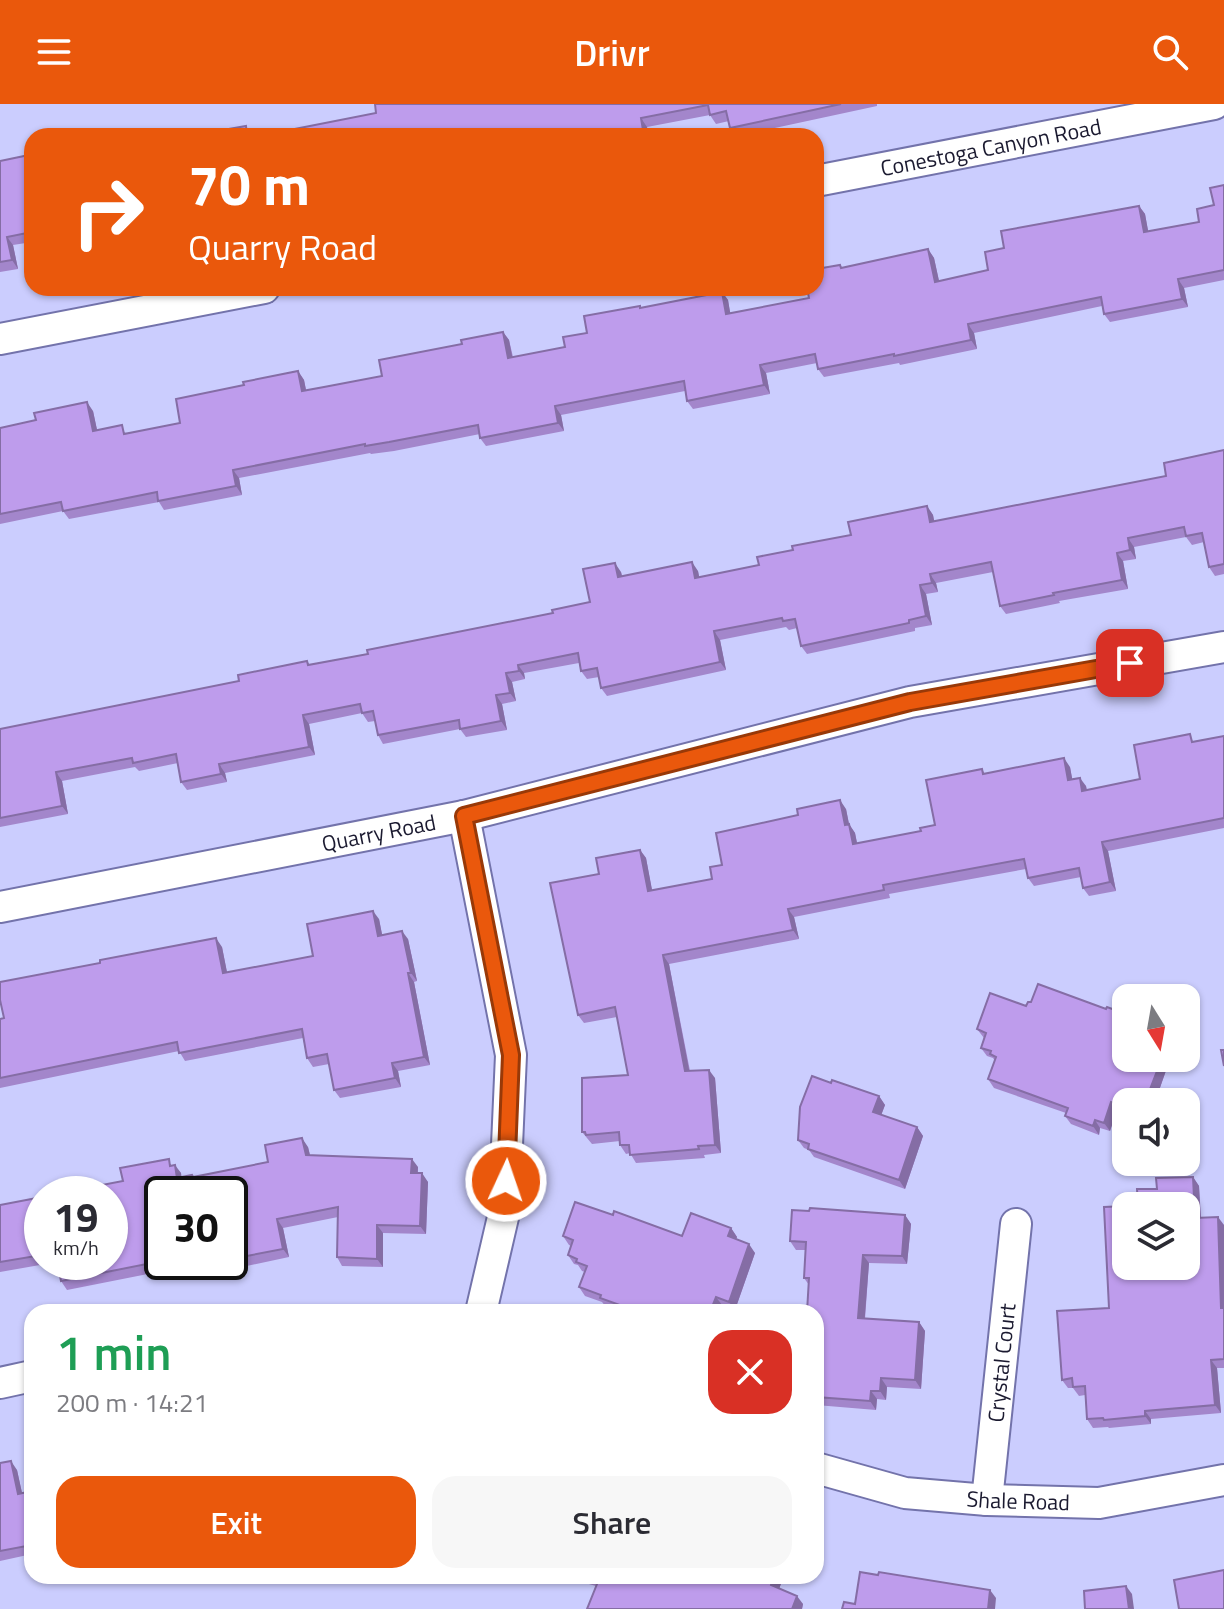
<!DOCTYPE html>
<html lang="en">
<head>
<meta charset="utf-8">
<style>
  :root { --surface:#fff; --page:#f7f7f7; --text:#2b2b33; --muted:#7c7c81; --accent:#ea580c }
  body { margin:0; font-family:"Titillium Web",sans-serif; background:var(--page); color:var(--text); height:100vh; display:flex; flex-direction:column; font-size:30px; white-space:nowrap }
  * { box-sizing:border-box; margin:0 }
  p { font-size:26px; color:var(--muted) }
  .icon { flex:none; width:44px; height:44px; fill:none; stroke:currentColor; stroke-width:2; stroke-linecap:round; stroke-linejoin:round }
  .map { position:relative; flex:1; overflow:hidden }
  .panel { position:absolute; left:24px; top:1200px; width:800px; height:280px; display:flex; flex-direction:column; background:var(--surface); border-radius:24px; box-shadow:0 2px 6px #0004 }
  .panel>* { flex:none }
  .guide { position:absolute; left:24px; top:24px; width:800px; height:168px; border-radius:24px; box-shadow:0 2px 6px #0004; background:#ea580c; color:#fff; overflow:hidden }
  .needle { width:52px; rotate:169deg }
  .tools { position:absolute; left:1112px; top:880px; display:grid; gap:16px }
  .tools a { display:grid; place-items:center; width:88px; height:88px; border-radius:16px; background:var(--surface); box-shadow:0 2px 6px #0004; font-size:40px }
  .speed { position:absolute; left:24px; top:1072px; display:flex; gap:16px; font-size:40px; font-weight:700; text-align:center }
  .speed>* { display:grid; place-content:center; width:104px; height:104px; border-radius:50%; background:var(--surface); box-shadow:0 2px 6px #0004; line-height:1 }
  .speed small { font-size:20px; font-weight:400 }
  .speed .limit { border:4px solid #111; border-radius:12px; background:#fff; color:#111 }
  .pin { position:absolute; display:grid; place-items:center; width:68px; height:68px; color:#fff; margin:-34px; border-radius:16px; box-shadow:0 4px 12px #0006 }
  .me { position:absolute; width:88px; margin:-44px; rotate:3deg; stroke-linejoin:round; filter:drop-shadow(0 0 6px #0008) }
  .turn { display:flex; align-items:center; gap:28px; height:168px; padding:0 32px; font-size:36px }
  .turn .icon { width:104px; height:104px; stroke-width:2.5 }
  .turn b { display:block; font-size:56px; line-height:68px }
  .round { display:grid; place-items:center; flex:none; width:84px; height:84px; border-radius:24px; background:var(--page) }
  .overview { display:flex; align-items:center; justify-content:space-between; height:136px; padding:0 32px }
  h1 { font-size:48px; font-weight:600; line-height:60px; color:#1e9e55 }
  .primary-button { display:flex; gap:16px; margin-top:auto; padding:16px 32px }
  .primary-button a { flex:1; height:92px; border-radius:24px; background:var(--accent); color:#fff; font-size:32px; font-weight:600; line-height:92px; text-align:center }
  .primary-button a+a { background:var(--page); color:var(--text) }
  header { display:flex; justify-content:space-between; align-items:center; height:104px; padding:0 32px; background:var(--accent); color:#fff; font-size:36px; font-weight:600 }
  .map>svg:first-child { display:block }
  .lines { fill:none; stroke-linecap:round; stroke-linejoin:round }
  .minor-casing { stroke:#7373ab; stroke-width:34 }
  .minor { stroke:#fff; stroke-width:30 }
  .wall { fill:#a386cb }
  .shaded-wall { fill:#856da5 }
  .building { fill:#be9cec; stroke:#856da5; stroke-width:2 }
  .route-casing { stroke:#983908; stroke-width:20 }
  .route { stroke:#ea580c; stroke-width:14 }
  .labels { text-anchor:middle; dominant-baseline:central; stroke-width:7; stroke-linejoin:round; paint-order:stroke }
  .street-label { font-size:22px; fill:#1b1a30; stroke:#f0f1fe }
</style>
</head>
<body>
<header><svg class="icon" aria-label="menu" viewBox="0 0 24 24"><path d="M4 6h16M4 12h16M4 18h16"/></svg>Drivr<svg class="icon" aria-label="search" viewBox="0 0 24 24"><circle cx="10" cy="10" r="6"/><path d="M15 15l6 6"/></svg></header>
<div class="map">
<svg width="1224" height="1505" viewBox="0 0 1224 1505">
  <rect width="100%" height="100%" fill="#cbcdfe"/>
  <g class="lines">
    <g class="minor-casing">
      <g id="minor">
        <path id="s1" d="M 816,77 L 1214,0"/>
        <path d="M 0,235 L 264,184"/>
        <path d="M 464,712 L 511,951 L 504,1109 L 481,1208"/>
        <path id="s2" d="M 0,803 L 464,712 L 910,598 L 1224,543"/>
        <path d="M 0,1279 L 32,1272"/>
        <path id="s3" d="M 816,1364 L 905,1389 L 987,1396 L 1099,1399 L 1224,1376"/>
        <path id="s4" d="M 987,1396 L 1016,1120"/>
      </g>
    </g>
    <use href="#minor" class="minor"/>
  </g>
  <path class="wall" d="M 375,0 L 877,0 L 877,2 L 737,32 L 736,32 L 730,24 L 729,17 L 716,20 L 710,11 L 647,23 L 649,32 L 259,32 L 376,9 Z
    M 32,56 L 32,138 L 13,141 L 18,165 L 0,168 L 0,57 Z
    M 1224,81 L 1224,176 L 1184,184 L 1188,203 L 1110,218 L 1104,210 L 1102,202 L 974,229 L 977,245 L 900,261 L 899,259 L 824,273 L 818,265 L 817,259 L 766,269 L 770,290 L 693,305 L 687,297 L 685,287 L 561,311 L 564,327 L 486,342 L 480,334 L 480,330 L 394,347 L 371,350 L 370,349 L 239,374 L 242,391 L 164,406 L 159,398 L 69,415 L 63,407 L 0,420 L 0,324 L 93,307 L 97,326 L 128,329 L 180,319 L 244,281 L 298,267 L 304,276 L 306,286 L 382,272 L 462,240 L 503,228 L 509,236 L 513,253 L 565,243 L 587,229 L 641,204 L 722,188 L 728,196 L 730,209 L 809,194 L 840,161 L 842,164 L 928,145 L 934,154 L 939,177 L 988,166 L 1004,144 L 1139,102 L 1145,110 L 1148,127 L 1199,118 L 1214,101 Z
    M 1224,346 L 1224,470 L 1215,472 L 1209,463 L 1204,438 L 1192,441 L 1186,433 L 1134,443 L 1136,455 L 1123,457 L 1128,485 L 1059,497 L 1060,499 L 1006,510 L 1000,502 L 993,468 L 936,479 L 938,488 L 926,490 L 932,521 L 915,524 L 915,527 L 807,550 L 801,542 L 797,524 L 789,526 L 786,523 L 720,536 L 726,566 L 607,592 L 601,584 L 599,573 L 587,575 L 581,567 L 579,559 L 524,569 L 525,575 L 512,578 L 516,597 L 502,600 L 507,626 L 466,633 L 460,625 L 383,640 L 378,631 L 375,617 L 368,618 L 362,609 L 309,620 L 315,651 L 225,669 L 227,678 L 187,686 L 181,678 L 178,659 L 139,667 L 135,663 L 62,677 L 68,710 L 0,723 L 0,625 L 239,577 L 307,557 L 310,561 L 368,550 L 553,509 L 590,498 L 621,468 L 622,472 L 698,467 L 699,473 L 759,461 L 793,446 L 851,431 L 927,402 L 933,411 L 934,417 L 1166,372 Z
    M 1224,632 L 1224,724 L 1108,747 L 1116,787 L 1089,792 L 1083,784 L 1081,773 L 1034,782 L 1028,774 L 1026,765 L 889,790 L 890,794 L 794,813 L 799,835 L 669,860 L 690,967 L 715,974 L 721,1049 L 704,1051 L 705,1054 L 636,1059 L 630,1049 L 626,1050 L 620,1041 L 620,1037 L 592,1040 L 582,1028 L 628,971 L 617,913 L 584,919 L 578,911 L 599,770 L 640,746 L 646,754 L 652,787 L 712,775 L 722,761 L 846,705 L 849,720 L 855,729 L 857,739 L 921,727 L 935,721 L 982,665 L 985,670 L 1070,663 L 1072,675 L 1086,682 L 1087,686 L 1140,675 L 1195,637 Z
    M 379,815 L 382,831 L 408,835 L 417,877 L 414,878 L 430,961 L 398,967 L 401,983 L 340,994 L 334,986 L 329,960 L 313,963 L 307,954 L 303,934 L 185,957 L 179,947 L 0,984 L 0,915 L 222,843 L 227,869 L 313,852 Z
    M 1026,902 L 1126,954 L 1170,955 L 1155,998 L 1144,998 L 1139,996 L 1126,998 L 1126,1009 L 1117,1006 L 1110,1027 L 1100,1024 L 1099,1031 L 1071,1020 L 1065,1012 L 1066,1009 L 994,984 L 988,975 L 995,957 L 993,954 L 987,952 L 981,944 L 984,934 L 977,925 Z
    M 831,979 L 879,992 L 885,1001 L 881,1011 L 917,1023 L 923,1032 L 905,1085 L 814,1053 L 809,1046 L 804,1044 L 798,1036 Z
    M 308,1043 L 310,1051 L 418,1063 L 418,1069 L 428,1078 L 426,1130 L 383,1129 L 383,1163 L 342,1162 L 337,1153 L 338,1113 L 283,1124 L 289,1153 L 237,1164 L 231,1155 L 230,1090 L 162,1090 L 162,1158 L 177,1158 L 178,1164 L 67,1186 L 61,1177 L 57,1158 L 0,1168 L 0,1101 L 42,1093 L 42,1158 L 110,1158 L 123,1077 L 173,1061 L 181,1069 L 181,1073 L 193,1073 L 268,1058 Z
    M 1193,1073 L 1199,1082 L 1201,1113 L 1224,1121 L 1224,1264 L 1217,1264 L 1221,1309 L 1151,1315 L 1151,1320 L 1109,1324 L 1108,1323 L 1093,1324 L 1087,1315 L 1085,1291 L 1079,1292 L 1073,1284 L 1068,1284 L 1062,1276 L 1109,1204 L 1138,1102 L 1157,1085 Z
    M 809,1107 L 905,1111 L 911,1120 L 907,1160 L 869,1159 L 865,1215 L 919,1218 L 925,1227 L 921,1285 L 887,1283 L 886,1296 L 877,1295 L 876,1306 L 816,1301 L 816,1208 L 809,1181 L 804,1174 L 806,1146 L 796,1146 L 790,1137 Z
    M 613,1111 L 682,1132 L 731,1124 L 737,1133 L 736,1135 L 755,1149 L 735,1206 L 722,1201 L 719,1208 L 621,1208 L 606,1203 L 602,1198 L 585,1192 L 579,1183 L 585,1168 L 582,1167 L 578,1161 L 574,1160 L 568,1151 L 571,1142 L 569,1141 L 563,1132 Z
    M 0,1359 L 17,1366 L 22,1389 L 32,1387 L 32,1450 L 0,1457 Z
    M 560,1472 L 784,1472 L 779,1485 L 803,1500 L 802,1505 L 587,1505 L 596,1482 Z"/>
  <path class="shaded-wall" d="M 641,14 L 647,23 L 649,32 L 644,32 Z
    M 1139,102 L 1145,110 L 1150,137 L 1144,128 Z
    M 7,133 L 13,141 L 18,165 L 12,156 Z
    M 928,145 L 934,154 L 941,186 L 935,178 Z
    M 1178,175 L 1184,184 L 1188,203 L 1182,195 Z
    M 722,188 L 728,196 L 732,219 L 726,210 Z
    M 968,220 L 974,229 L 977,245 L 971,236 Z
    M 503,228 L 509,236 L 514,262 L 508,254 Z
    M 760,261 L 766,269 L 770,290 L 764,281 Z
    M 298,267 L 304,276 L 308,296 L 302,287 Z
    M 87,298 L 93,307 L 99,335 L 93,327 Z
    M 555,302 L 561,311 L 564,327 L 558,319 Z
    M 233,366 L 239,374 L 242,391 L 236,382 Z
    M 927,402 L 933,411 L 936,426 L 930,418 Z
    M 1128,434 L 1134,443 L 1136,455 L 1130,446 Z
    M 1117,449 L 1123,457 L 1128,485 L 1122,476 Z
    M 692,458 L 698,467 L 701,482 L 695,474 Z
    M 615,459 L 621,468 L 624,481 L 618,473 Z
    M 930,470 L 936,479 L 938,488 L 932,479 Z
    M 920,481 L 926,490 L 932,521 L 926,512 Z
    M 714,527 L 720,536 L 726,566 L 720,558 Z
    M 518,561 L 524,569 L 525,575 L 519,567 Z
    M 506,569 L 512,578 L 516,597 L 510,589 Z
    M 496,591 L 502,600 L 507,626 L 501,617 Z
    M 303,611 L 309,620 L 315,651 L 309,643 Z
    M 1064,654 L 1070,663 L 1074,684 L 1068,676 Z
    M 219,660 L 225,669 L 227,678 L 221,670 Z
    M 56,668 L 62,677 L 68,710 L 62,702 Z
    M 1080,674 L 1086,682 L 1088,695 L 1082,687 Z
    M 840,696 L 846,705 L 851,730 L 845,721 Z
    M 849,720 L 855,729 L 859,749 L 853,740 Z
    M 1102,738 L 1108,747 L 1116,787 L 1110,778 Z
    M 640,746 L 646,754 L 654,796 L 648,787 Z
    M 788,805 L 794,813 L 799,835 L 793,826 Z
    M 373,807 L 379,815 L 384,840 L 378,832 Z
    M 402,827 L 408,835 L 417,877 L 411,869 Z
    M 216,834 L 222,843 L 229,878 L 223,869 Z
    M 663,851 L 669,860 L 691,976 L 685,967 Z
    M 408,869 L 414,878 L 430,961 L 424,953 Z
    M 1162,954 L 1169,954 L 1170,955 L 1155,998 L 1151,998 L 1147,993 Z
    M 392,959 L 398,967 L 401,983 L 395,974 Z
    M 709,966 L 715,974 L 721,1049 L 715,1041 Z
    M 1133,988 L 1139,996 L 1138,998 L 1129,998 Z
    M 879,992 L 885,1001 L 879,1017 L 873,1008 Z
    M 1111,998 L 1117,1006 L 1110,1027 L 1104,1019 Z
    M 1095,1016 L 1100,1024 L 1099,1031 L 1093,1022 Z
    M 917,1023 L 923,1032 L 905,1085 L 899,1076 Z
    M 302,1034 L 308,1043 L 312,1060 L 306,1051 Z
    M 412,1055 L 418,1063 L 417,1077 L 411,1069 Z
    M 175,1061 L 181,1069 L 183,1083 L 177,1074 Z
    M 422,1069 L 428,1078 L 426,1130 L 420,1122 Z
    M 1193,1073 L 1199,1082 L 1201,1122 L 1195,1114 Z
    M 905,1111 L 911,1120 L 907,1160 L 902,1152 Z
    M 1218,1113 L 1224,1121 L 1224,1208 L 1221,1204 Z
    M 277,1115 L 283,1124 L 289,1153 L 283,1145 Z
    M 377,1121 L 383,1129 L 383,1163 L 377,1155 Z
    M 731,1124 L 737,1133 L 734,1140 L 728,1132 Z
    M 749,1140 L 755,1149 L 735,1206 L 729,1198 Z
    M 863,1151 L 869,1159 L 864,1223 L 858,1214 Z
    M 716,1193 L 722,1201 L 719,1208 L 710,1208 Z
    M 919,1218 L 925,1227 L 921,1285 L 915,1276 Z
    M 1211,1256 L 1217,1264 L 1221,1309 L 1215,1301 Z
    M 881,1274 L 887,1283 L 886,1296 L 880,1287 Z
    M 871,1287 L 877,1295 L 876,1306 L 870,1297 Z
    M 1145,1307 L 1151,1315 L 1151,1320 L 1145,1312 Z
    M 11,1357 L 17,1366 L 24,1398 L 18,1390 Z
    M 774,1472 L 784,1472 L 777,1490 L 771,1481 Z
    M 1126,1482 L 1132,1490 L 1134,1505 L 1129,1505 Z
    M 990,1486 L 996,1494 L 995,1505 L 988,1505 Z
    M 797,1492 L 803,1500 L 802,1505 L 792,1505 Z"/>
  <path class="building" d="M 375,0 L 841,0 L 730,24 L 726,7 L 710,11 L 708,1 L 641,14 L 644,32 L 259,32 L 376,9 Z
    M 246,22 L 247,32 L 189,32 Z
    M 29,51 L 32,68 L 32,128 L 7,133 L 12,156 L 0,158 L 0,57 Z
    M 1224,81 L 1224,166 L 1178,175 L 1182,195 L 1104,210 L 1101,193 L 968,220 L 971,236 L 894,252 L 894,250 L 818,265 L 815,250 L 760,261 L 764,281 L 687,297 L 684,277 L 555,302 L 558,319 L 480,334 L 478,321 L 389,338 L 365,342 L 365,340 L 233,366 L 236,382 L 158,397 L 157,388 L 63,407 L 61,398 L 0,410 L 0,324 L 36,316 L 34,309 L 87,298 L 93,327 L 122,321 L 124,330 L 180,319 L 176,295 L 244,281 L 243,278 L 298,267 L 302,287 L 324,283 L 382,272 L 379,256 L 462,240 L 461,236 L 503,228 L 508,254 L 565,243 L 563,233 L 587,229 L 584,212 L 640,202 L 640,204 L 722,188 L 726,210 L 809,194 L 807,184 L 816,184 L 816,165 L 840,161 L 841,164 L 928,145 L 935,178 L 988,166 L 985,148 L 1004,144 L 1001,127 L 1139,102 L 1144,128 L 1199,118 L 1197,105 L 1214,101 L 1210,84 Z
    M 1224,346 L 1224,460 L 1209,463 L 1202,429 L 1186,432 L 1184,423 L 1128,434 L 1130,446 L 1117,449 L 1122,476 L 1053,489 L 1054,491 L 1000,502 L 991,458 L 930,470 L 932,479 L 920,481 L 926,512 L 909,516 L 909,519 L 801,542 L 795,515 L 783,517 L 782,514 L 714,527 L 720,558 L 601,584 L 597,564 L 581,567 L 578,549 L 518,561 L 519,567 L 506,569 L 510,589 L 496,591 L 501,617 L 460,625 L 459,616 L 378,631 L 373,607 L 362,609 L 360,600 L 303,611 L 309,643 L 219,660 L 221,670 L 181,678 L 176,650 L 133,659 L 132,654 L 56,668 L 62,702 L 0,714 L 0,625 L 239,577 L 238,571 L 307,557 L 308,561 L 368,550 L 367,546 L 553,509 L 552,506 L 590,498 L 583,465 L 615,459 L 618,473 L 692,458 L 695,474 L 759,461 L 757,453 L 793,446 L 792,442 L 851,431 L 848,418 L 927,402 L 930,418 L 1166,372 L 1164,359 Z
    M 1190,630 L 1192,638 L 1224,632 L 1224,714 L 1102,738 L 1110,778 L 1083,784 L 1079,764 L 1028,774 L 1024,755 L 883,781 L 884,786 L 788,805 L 793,826 L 663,851 L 685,967 L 709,966 L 715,1041 L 698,1042 L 699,1045 L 630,1051 L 629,1041 L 620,1041 L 619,1028 L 586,1031 L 585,1028 L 582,1028 L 582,974 L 628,971 L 615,903 L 578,911 L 550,779 L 599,770 L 596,754 L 640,746 L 648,787 L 712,775 L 710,763 L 722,761 L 716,729 L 798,711 L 797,705 L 840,696 L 845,721 L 849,720 L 853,740 L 921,727 L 920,724 L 935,721 L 926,676 L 982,665 L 983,670 L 1064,654 L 1068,676 L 1080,674 L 1082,687 L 1140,675 L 1134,641 Z
    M 373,807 L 378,832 L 402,827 L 411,869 L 408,869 L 424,953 L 392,959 L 395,974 L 334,986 L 327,950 L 307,954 L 302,925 L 179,949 L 177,938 L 0,974 L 0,915 L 4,914 L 0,896 L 0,878 L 100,859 L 100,856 L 216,834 L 223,869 L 313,852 L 307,820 Z
    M 1038,880 L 1106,905 L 1107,903 L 1126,910 L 1126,954 L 1162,954 L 1147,993 L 1133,988 L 1129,998 L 1126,998 L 1126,1003 L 1111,998 L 1104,1019 L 1095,1016 L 1093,1022 L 1065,1012 L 1068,1004 L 988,975 L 996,953 L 990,950 L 991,947 L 981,944 L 986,929 L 977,925 L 990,889 L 1026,902 L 1028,898 L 1031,898 Z
    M 1221,946 L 1224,946 L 1224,962 Z
    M 812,972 L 831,979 L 832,976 L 879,992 L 873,1008 L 917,1023 L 899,1076 L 808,1045 L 809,1040 L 798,1036 L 800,1003 Z
    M 302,1034 L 306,1051 L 412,1055 L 411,1069 L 422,1069 L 420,1122 L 377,1121 L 377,1155 L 337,1153 L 338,1103 L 277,1115 L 283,1145 L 231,1155 L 230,1090 L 162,1090 L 162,1157 L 61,1177 L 57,1158 L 110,1158 L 110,1090 L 55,1090 L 123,1077 L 120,1064 L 169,1055 L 170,1062 L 175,1061 L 177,1074 L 192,1071 L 193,1073 L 268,1058 L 265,1041 Z
    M 1193,1073 L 1195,1114 L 1218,1113 L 1221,1204 L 1224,1204 L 1224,1255 L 1211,1256 L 1215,1301 L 1145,1307 L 1145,1312 L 1104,1316 L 1103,1314 L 1087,1315 L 1085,1282 L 1073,1283 L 1072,1274 L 1062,1276 L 1057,1207 L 1109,1204 L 1104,1103 L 1126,1102 L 1126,1162 L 1186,1162 L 1186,1102 L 1134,1102 L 1138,1102 L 1137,1085 L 1157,1085 L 1156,1074 Z
    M 42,1093 L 42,1151 L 0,1158 L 0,1101 Z
    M 575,1098 L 613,1111 L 614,1107 L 682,1132 L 691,1109 L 731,1124 L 728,1132 L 749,1140 L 729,1198 L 716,1193 L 710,1208 L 639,1208 L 600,1194 L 601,1191 L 579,1183 L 587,1162 L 576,1158 L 577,1155 L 568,1151 L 573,1136 L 563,1132 Z
    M 810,1104 L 905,1111 L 902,1152 L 863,1151 L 858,1214 L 919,1218 L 915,1276 L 881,1274 L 880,1287 L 871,1287 L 870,1297 L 816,1293 L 816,1208 L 807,1208 L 809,1174 L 804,1174 L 806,1138 L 790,1137 L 792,1106 L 809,1107 Z
    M 11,1357 L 18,1390 L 32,1387 L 32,1441 L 0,1447 L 0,1359 Z
    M 1224,1466 L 1224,1505 L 1179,1505 L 1174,1476 Z
    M 860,1468 L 878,1471 L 879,1468 L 990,1486 L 988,1505 L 842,1505 L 844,1498 L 855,1500 Z
    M 586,1472 L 774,1472 L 771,1481 L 797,1492 L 792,1505 L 587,1505 L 599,1475 Z
    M 1126,1482 L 1129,1505 L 1085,1505 L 1084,1487 Z"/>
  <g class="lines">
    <g class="route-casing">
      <path id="route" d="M 506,1077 L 511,951 L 464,712 L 910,598 L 1130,559"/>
    </g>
    <use href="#route" class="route"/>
  </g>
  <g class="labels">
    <g class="street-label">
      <text stroke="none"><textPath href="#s1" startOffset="178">Conestoga Canyon Road</textPath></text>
      <text stroke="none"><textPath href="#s2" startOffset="386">Quarry Road</textPath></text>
      <text stroke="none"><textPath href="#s4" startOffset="138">Crystal Court</textPath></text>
      <text stroke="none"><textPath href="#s3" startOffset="206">Shale Road</textPath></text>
    </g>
  </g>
</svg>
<div class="tools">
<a><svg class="needle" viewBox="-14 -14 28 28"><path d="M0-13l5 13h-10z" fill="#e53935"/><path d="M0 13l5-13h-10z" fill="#7c7c81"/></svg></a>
<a><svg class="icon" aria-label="sound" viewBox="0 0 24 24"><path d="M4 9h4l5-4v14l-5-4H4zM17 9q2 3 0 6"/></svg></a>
<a><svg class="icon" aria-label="layers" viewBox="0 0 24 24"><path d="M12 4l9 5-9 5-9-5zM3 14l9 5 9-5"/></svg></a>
</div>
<div class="speed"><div>19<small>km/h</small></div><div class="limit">30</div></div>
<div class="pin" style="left:1130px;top:559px;background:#d93025"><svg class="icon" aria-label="arrive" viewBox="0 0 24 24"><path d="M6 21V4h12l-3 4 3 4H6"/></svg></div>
<svg class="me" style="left:506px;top:1077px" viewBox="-20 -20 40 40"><circle r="17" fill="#ea580c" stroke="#fff" stroke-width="3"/><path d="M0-11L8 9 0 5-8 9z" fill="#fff"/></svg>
<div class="guide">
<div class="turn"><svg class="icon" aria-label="right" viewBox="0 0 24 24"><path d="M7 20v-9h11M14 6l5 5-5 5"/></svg><div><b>70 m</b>Quarry Road</div></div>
</div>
<section class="panel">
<div class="overview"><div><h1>1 min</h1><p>200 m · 14:21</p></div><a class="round" style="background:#d93025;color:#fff"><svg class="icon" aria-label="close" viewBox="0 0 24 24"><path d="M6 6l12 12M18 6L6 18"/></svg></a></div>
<div class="primary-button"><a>Exit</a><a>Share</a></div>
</section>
</div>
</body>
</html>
